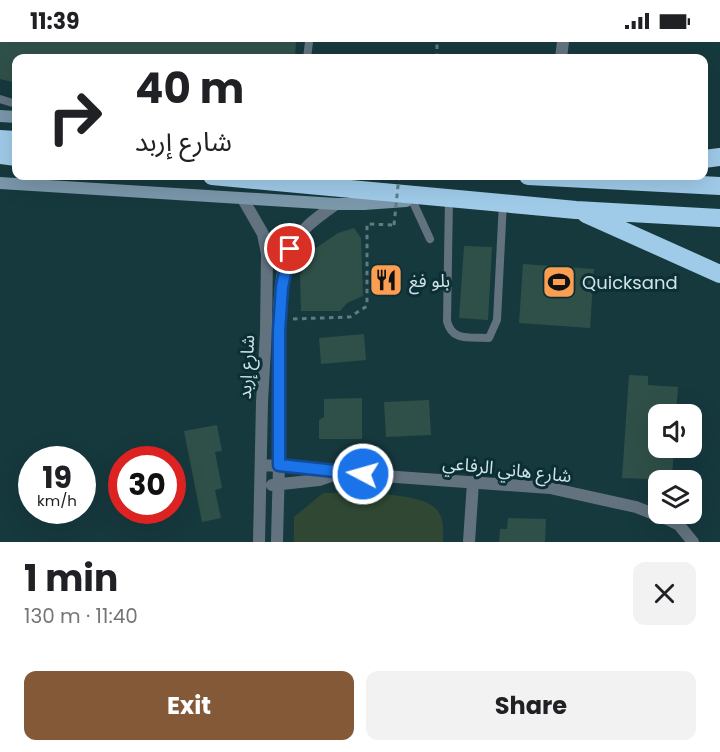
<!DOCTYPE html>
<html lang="en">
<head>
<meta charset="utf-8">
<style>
  :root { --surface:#fff; --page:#f2f2f2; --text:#202124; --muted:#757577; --accent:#835938 }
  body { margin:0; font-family:Poppins,"Noto Sans Arabic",sans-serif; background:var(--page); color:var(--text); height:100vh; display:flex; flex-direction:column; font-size:22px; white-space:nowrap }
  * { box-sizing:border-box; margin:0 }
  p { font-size:20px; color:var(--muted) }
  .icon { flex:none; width:33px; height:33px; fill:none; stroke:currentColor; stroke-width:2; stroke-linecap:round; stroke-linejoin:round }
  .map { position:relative; height:500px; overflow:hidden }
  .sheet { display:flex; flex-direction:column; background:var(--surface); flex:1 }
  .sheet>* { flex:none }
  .hud { position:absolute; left:12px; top:12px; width:696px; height:126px; border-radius:12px; box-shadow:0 6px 24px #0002; background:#fff; color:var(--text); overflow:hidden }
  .fabs { position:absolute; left:648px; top:362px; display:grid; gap:12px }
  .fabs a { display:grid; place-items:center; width:54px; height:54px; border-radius:12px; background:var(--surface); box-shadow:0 6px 24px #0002; font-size:30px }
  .speed { position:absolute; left:18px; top:404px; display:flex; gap:12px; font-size:30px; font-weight:700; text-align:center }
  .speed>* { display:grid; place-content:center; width:78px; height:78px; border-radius:50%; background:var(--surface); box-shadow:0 6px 24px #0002; line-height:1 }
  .speed small { font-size:15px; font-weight:400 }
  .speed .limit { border:9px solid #d22; background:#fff; color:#111 }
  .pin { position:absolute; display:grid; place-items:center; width:51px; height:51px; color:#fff; margin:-26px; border:3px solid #fff; border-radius:50%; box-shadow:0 2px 6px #0007 }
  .me { position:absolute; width:66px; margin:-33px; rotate:276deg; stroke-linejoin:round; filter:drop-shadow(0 0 4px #0008) }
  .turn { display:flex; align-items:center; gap:21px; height:126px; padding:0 24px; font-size:27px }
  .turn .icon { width:78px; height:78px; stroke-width:2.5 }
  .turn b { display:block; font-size:42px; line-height:51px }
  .round { display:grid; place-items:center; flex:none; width:63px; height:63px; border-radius:12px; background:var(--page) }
  .overview { display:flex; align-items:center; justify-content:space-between; height:102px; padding:0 24px }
  h1 { font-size:36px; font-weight:700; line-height:45px }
  .action { display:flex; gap:12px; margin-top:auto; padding:12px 24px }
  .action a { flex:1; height:69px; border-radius:12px; background:var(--accent); color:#fff; font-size:24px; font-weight:700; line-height:69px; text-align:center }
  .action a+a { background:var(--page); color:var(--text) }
  .status { display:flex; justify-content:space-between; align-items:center; height:42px; padding:0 30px; background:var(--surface); direction:ltr }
  .status svg { height:16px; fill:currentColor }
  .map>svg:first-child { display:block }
  .green { fill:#2f4733 }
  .building { fill:#2f5048 }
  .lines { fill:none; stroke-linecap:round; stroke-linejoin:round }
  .path { stroke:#5f7c80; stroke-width:3; stroke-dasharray:4.5 4.5; stroke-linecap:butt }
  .lane { stroke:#62737f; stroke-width:8 }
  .street { stroke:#62737f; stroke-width:12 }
  .secondary { stroke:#7b97aa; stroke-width:12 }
  .highway { stroke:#9fcbe9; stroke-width:18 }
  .path-bridge { stroke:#5f7c80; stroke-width:3; stroke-dasharray:4.5 4.5; stroke-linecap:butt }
  .route-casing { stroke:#114b97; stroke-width:15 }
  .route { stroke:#1a73e8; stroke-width:10 }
  .labels { text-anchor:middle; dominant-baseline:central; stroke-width:6; stroke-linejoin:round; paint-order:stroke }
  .poi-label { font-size:18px; fill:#d1e3e6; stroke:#0b2f34; text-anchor:start }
  .street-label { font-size:18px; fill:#d1e3e6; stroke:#0b2f34 }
</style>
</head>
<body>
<div class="status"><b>11:39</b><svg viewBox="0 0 49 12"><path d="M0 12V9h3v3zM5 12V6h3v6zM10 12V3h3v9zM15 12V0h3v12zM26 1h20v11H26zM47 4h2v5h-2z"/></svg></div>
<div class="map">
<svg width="720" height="500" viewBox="0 0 720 500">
  <rect width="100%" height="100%" fill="#16393e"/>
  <path class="green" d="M 323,451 C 348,451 416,449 434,465 C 445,474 443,487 443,500 L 294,500 L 294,475 Z"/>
  <path class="building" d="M 0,0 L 296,0 L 295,16 L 16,16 L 16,41 L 0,37 Z
    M 354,186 L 361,196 L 363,254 L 347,261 L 340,269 L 301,269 L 300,233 L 316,206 L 338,191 Z
    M 464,204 L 492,205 L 488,278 L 459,276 Z
    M 523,222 L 594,227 L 590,286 L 519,281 Z
    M 364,292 L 366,318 L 321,322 L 319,296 Z
    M 629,333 L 648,334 L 648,343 L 678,345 L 676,372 L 658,372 L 658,405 L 674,405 L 672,438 L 622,436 Z
    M 362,356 L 362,397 L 319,397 L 319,378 L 324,375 L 324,357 Z
    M 429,358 L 431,393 L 386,395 L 384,360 Z
    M 217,383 L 222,409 L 215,410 L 222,446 L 215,448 L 221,476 L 202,480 L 184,389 Z
    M 508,476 L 546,477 L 545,500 L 499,500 L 500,487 L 507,487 Z"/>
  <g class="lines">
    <path class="path" d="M 437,16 L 437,0
      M 293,277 L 350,275 L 367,264 L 367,182 L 394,183"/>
    <path class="lane" d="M 307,16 L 309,0
      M 0,57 L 16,62
      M 449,156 L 447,279 C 452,300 470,295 489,296 L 497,278 L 503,160
      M 412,158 L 430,197"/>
    <path class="street" d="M 561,16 L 563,0
      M 243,157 L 263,192 L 267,212 L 266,290 L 262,360 L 259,500
      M 261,423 L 320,426 L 341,431 L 550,446 L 636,465 L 669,478 L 679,483 L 693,500
      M 272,443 L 319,438 L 340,431
      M 277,500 C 278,453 280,405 280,357 C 279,319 274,240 290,207 C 300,187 319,174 336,162
      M 469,500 L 473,440"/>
    <path class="secondary" d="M 0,74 L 16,75
      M 0,141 L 336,162 L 364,162 L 406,159"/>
    <path class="highway" d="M 0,97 L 16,98
      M 0,113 L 16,115
      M 704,117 L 720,115
      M 212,134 L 576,168 L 720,176
      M 528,134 L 720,144
      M 586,172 L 720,232"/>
    <path class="path-bridge" d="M 394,183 L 399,134"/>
  </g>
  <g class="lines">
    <g class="route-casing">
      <path id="route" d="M 290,207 L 282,245 L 279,289 L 279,423 L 363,432"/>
    </g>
    <use href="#route" class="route"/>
  </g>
  <defs>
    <g id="restaurant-square" transform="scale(1.725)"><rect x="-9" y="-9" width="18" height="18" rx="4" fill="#fb9e51" stroke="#0b2f34"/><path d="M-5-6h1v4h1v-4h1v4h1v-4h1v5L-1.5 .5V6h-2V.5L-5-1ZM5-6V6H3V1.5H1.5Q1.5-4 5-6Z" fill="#111"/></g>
    <g id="stadium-square" transform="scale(1.725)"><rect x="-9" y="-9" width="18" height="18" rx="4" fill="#fb9e51" stroke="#0b2f34"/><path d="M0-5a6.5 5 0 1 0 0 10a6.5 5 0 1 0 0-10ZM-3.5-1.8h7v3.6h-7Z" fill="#111"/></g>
  </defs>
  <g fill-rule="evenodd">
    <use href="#restaurant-square" x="386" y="238"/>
    <use href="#stadium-square" x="559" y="240"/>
  </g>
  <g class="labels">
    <g class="poi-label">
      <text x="409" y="238">بلو فغ</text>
      <text x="582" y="240">Quicksand</text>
    </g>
    <g class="street-label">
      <text transform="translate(246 325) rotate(-87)">شارع إربد</text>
      <text transform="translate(507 427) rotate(6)">شارع هاني الرفاعي</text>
    </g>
  </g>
</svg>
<div class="fabs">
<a><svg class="icon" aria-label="sound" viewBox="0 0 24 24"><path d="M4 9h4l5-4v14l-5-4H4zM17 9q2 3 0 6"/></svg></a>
<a><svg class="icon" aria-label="layers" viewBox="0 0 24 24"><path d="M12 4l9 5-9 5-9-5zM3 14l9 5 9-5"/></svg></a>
</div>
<div class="speed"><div>19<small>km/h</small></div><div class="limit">30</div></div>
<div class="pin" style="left:290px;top:207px;background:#d93025"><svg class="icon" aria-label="arrive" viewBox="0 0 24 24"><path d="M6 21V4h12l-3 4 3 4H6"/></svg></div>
<svg class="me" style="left:363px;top:432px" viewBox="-20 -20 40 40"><circle r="17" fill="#1a73e8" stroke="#fff" stroke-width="3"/><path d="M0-11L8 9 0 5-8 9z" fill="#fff"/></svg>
<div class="hud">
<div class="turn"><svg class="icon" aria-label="right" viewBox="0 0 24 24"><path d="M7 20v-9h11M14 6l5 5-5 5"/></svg><div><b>40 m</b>شارع إربد</div></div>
</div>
</div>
<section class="sheet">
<div class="overview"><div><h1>1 min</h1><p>130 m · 11:40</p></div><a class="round"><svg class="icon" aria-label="close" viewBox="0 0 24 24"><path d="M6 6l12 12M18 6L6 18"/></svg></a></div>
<div class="action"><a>Exit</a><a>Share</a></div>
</section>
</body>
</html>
